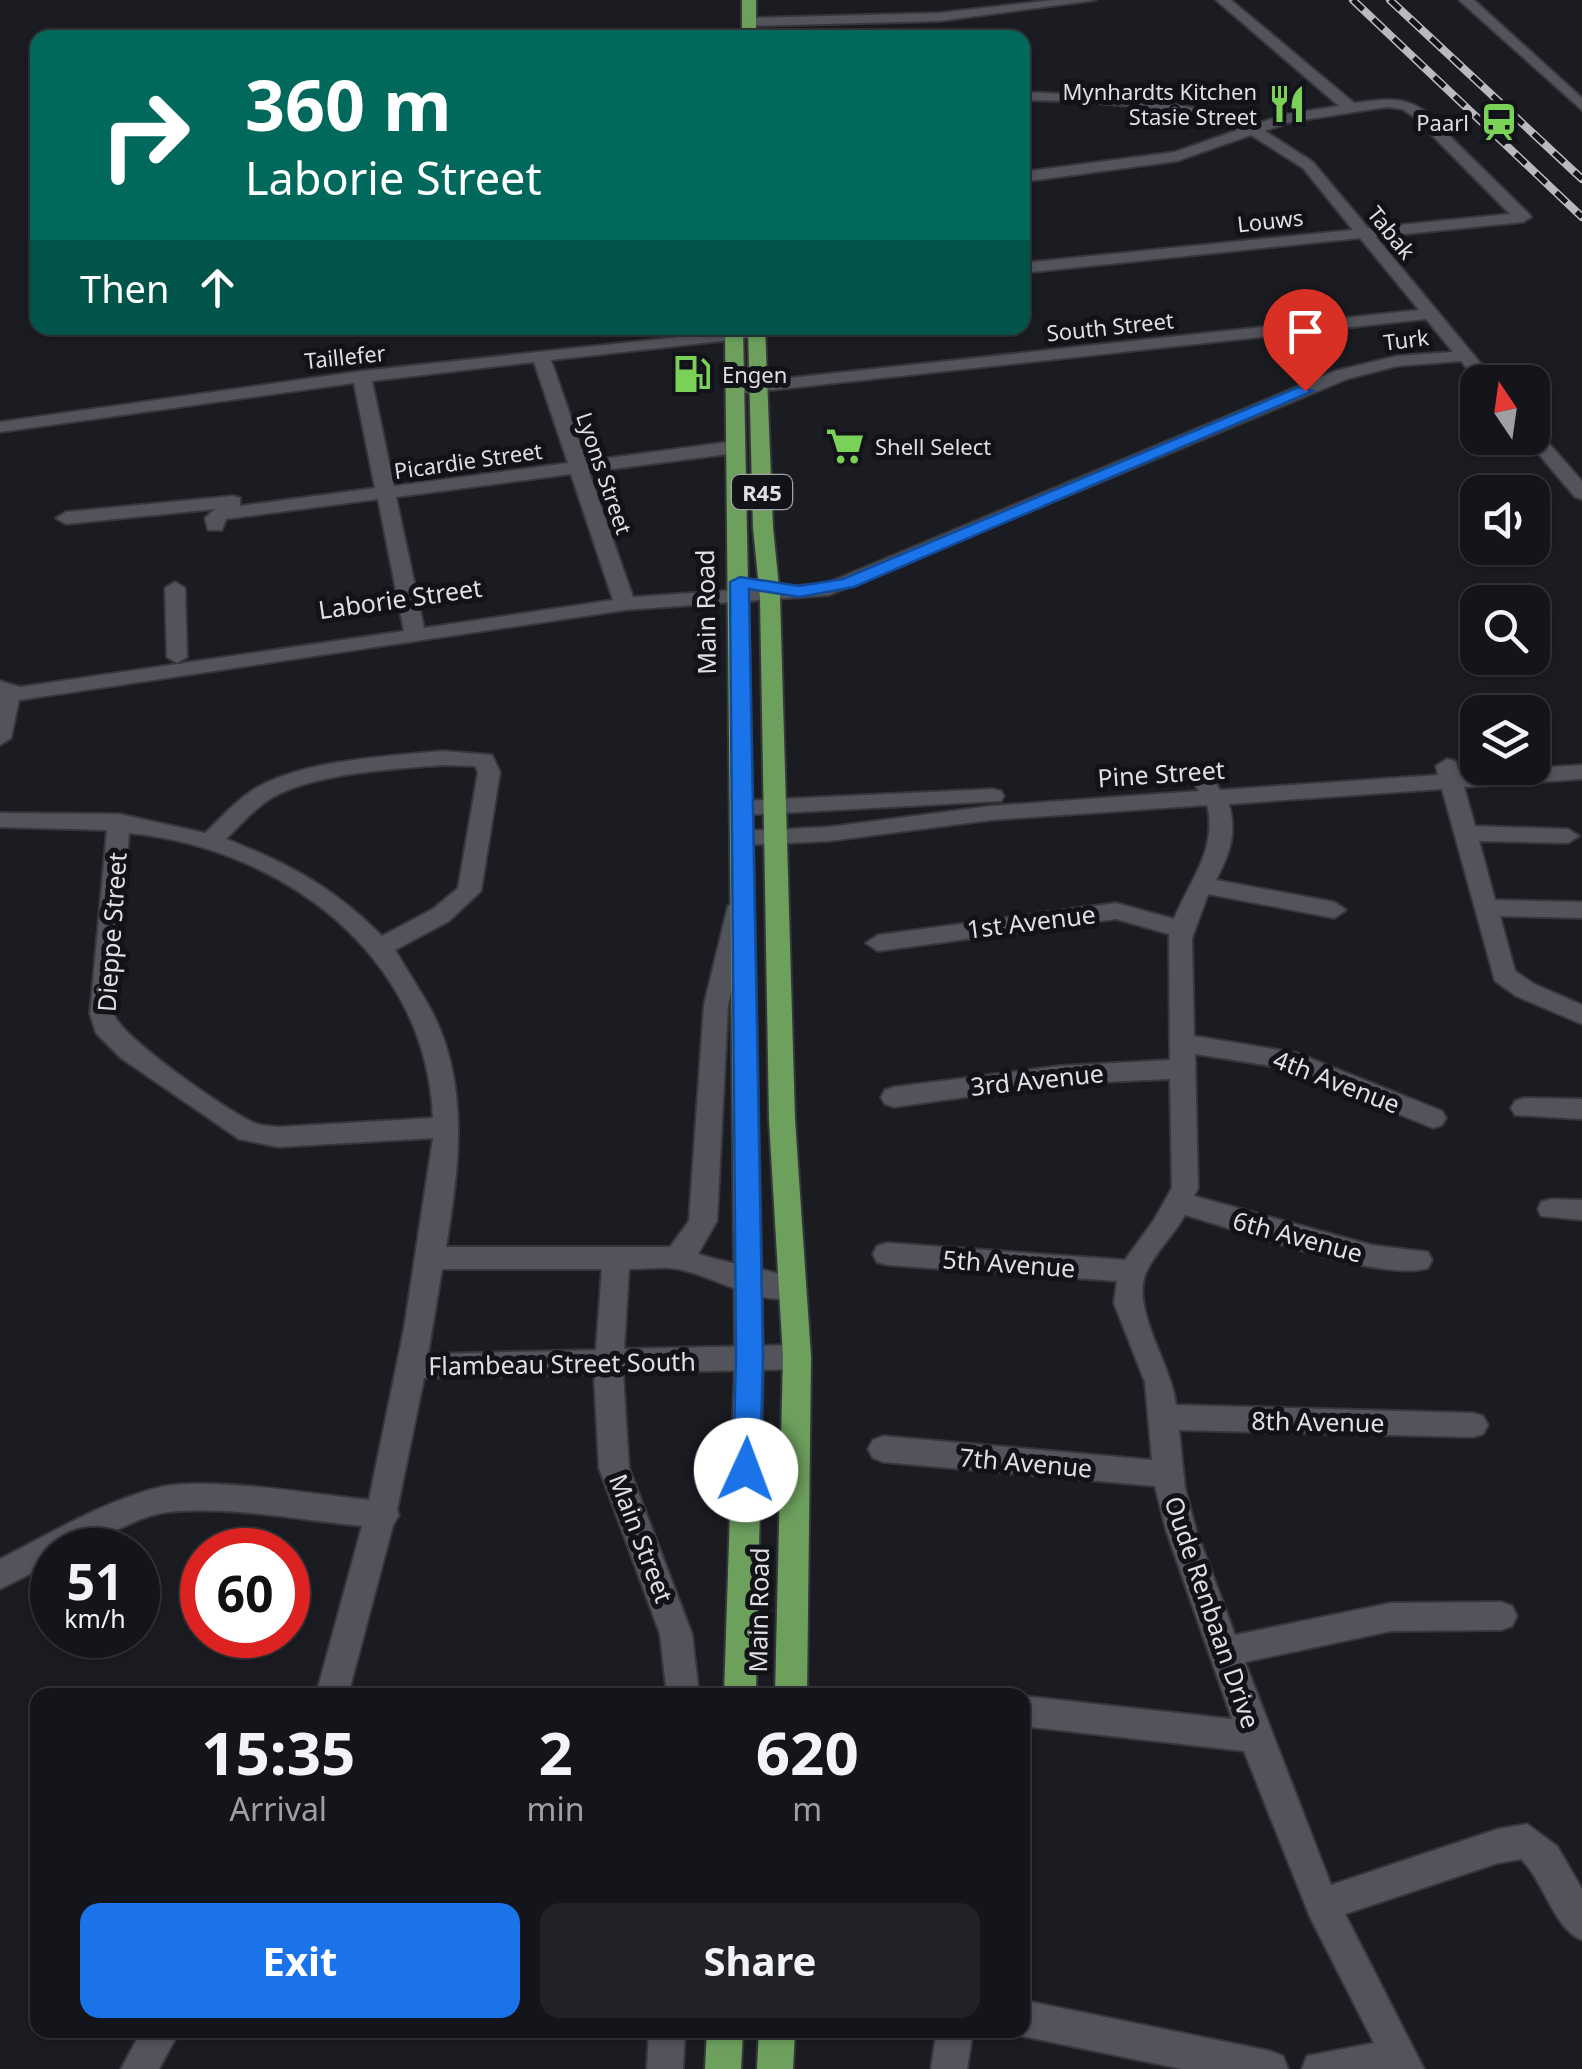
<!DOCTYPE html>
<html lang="en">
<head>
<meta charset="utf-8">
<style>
  :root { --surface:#14151a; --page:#212227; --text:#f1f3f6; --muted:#9d9fa2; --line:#333439; --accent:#1a73e8 }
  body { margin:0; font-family:"Noto Sans",sans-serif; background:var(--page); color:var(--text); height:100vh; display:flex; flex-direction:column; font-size:38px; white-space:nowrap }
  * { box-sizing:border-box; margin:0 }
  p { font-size:32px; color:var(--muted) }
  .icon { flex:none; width:55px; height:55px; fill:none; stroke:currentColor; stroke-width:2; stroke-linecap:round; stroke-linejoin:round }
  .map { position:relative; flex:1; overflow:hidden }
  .side { position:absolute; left:30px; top:1688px; width:1000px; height:350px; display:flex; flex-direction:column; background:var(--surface); border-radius:20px; box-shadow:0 2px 8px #0004,0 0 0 2px var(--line) }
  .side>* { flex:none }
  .hud { position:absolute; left:30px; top:30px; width:1000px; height:305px; border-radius:20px; box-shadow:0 2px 8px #0004,0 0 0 2px var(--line); background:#00695c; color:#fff; overflow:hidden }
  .needle { width:65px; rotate:347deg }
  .controls { position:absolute; left:1460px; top:365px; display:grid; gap:20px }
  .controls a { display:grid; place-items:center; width:90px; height:90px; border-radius:20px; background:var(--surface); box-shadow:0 2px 8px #0004,0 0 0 2px var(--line); font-size:50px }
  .speed { position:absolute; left:30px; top:1528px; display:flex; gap:20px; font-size:50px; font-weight:700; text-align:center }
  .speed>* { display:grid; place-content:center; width:130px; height:130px; border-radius:50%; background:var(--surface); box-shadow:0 2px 8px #0004,0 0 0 2px var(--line); line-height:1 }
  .speed small { font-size:25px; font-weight:400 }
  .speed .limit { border:15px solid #d22; background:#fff; color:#111 }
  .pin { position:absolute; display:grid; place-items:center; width:85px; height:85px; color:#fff; margin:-102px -42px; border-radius:50% 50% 50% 0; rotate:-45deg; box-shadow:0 0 10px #0007 }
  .pin .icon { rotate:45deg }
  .me { position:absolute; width:110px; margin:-55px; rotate:2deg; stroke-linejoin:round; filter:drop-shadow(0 0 8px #0008) }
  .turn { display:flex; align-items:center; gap:35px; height:210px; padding:0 50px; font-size:45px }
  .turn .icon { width:130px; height:130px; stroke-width:2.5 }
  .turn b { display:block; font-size:70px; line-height:85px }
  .then { display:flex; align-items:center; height:95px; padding:0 50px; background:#0003; gap:20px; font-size:38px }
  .eta { display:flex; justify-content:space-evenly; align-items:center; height:170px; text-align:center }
  .eta b { font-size:60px; font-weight:700; line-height:70px }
  .action { display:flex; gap:20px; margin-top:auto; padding:20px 50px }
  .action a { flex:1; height:115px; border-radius:20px; background:var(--accent); color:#fff; font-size:40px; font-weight:700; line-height:115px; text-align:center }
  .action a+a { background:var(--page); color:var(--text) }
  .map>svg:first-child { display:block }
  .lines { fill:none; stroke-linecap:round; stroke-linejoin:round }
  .minor-casing { stroke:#36363b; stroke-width:4 }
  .primary-casing { stroke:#36363b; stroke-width:4 }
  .minor { fill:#52535b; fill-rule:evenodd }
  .primary { fill:#6da05d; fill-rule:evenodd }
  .rail-casing { stroke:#b9b9be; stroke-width:8 }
  .rail { stroke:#121219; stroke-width:5; stroke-dasharray:14; stroke-linecap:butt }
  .route { fill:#1a73e8; stroke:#114b97; stroke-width:2.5 }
  .labels { text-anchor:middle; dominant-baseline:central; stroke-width:10; stroke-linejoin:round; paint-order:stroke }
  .far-poi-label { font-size:22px; fill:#dfdfe4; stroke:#121219; text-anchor:end }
  .far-street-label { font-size:22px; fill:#dfdfe4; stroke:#121219 }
  .shield { fill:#121219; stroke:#a2a2a7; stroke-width:2.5 }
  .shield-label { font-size:22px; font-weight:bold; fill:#dfdfe4 }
  .street-label { font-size:25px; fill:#dfdfe4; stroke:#121219 }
</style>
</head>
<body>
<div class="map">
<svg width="1582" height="2069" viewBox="0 0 1582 2069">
  <rect width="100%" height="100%" fill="#1b1c22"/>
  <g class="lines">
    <g class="minor-casing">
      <path id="minor" d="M 1053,0 L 1096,0 L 939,21 L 749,26 L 742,22 L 749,18 L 939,13 Z
        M 1216,0 L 1231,0 L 1354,103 C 1380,100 1401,95 1423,110 L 1529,214 L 1531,217 L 1523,222 L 1376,237 L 1496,382 L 1478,382 L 1461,361 L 1397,366 L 1347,379 L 829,595 L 625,610 L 19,700 L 11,738 L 0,745 L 0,681 L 20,687 L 404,631 L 378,499 L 226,519 L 222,530 L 208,530 L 205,518 L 215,509 L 66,524 L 56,518 L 66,512 L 233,496 L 240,498 L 240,506 L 375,488 L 354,383 L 0,432 L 0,422 L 362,371 L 763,328 L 763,336 L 757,337 L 551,360 L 586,461 L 736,441 L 745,447 L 736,453 L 589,472 L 633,597 L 825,584 L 1335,371 L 1397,356 L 1453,352 L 1426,319 L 735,394 L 726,389 L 735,384 L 1419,310 L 1360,238 L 1022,273 L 1022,263 L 1353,230 L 1303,168 L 1251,135 L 1177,161 L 1022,182 L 1022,172 L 1175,152 L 1238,130 C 1168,106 1096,101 1022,100 L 1022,92 L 1133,97 L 1212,111 L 1253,125 L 1287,114 L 1339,106 ZM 1387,107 L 1402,109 L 1413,116 L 1510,214 L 1368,228 L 1313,162 L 1265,131 L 1290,122 ZM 534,362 L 568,463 L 394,486 L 372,381 ZM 571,474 L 613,600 L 424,628 L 396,497 Z
        M 1459,0 L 1474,0 L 1582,98 L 1582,110 Z
        M 1532,430 L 1538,431 L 1582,481 L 1582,499 L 1575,497 L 1526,439 L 1532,438 Z
        M 175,582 L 185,588 L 187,657 L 177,663 L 167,657 L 165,588 Z
        M 443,751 L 492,755 L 500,772 L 481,891 L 449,921 L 395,950 C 407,970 420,990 431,1010 C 470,1084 459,1168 446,1247 L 670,1247 L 689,1221 L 704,1005 L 728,906 L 740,898 L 752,906 L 728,1005 L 717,1221 L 698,1254 C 732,1265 768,1269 802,1280 L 806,1288 L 802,1296 C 762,1309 716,1276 678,1269 C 662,1266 645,1269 629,1269 L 624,1349 L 797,1345 L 807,1349 L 811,1357 L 807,1365 L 797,1369 L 623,1373 L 629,1468 L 692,1634 L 699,1695 L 667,1695 L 660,1634 L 599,1468 L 594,1374 L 424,1378 L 397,1510 L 399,1515 L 393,1525 L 348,1695 L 316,1695 L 362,1526 C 300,1520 232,1506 169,1512 C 128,1516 96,1550 52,1550 L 52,1563 L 0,1589 L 0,1559 C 49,1534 108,1499 161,1487 C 209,1476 316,1495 369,1500 L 404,1329 L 433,1138 L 278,1147 L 239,1139 L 121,1058 L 96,1033 L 90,1014 L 107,830 L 0,827 L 0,813 L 119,814 L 205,833 C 222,817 238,798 258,787 C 306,760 388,756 443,751 ZM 443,765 L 475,766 L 478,772 L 458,888 L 433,909 L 382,936 C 333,887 290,864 226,839 C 241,824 255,808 273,797 C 316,773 393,769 443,765 ZM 129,833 C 282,848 427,955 433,1118 L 278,1127 C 271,1126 261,1126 255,1123 C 231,1114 119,1036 114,1014 ZM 442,1269 L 602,1269 L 596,1350 L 428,1354 Z
        M 1447,759 L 1455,761 L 1460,773 L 1582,765 L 1582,779 L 1464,787 L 1475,826 L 1568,829 L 1579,836 L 1568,843 L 1479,841 L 1495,900 L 1582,902 L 1582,918 L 1500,916 L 1515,971 L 1534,984 L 1582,1005 L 1582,1024 L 1516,996 L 1495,981 L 1442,789 L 1229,804 C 1237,833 1230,853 1216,880 L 1334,902 L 1346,910 L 1334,918 L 1208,894 L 1192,938 L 1194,1036 L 1297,1053 L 1442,1111 L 1446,1118 L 1442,1125 L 1433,1128 L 1284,1068 L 1195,1054 L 1198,1188 L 1194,1196 L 1371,1245 L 1428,1252 L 1432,1260 L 1428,1268 C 1382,1283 1236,1229 1185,1215 C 1174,1235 1153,1254 1145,1275 C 1132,1312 1172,1365 1176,1405 L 1473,1413 L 1483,1416 L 1488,1425 L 1483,1434 L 1473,1437 L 1179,1430 L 1185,1488 L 1196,1530 L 1235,1635 L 1391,1603 L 1501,1602 L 1512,1606 L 1517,1616 L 1512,1626 L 1501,1630 L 1391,1631 L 1245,1662 L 1331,1885 L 1498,1829 L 1527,1824 L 1557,1846 L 1582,1889 L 1582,1940 C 1553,1928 1544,1881 1521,1859 L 1498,1863 L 1345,1914 L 1424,2069 L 1302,2069 L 1307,2056 L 1374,2043 L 1310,1917 L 1244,1751 L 1022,1726 L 1022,1696 L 1232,1719 L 1166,1530 L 1155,1486 L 883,1462 L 873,1458 L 868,1449 L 873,1440 L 883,1436 L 1152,1460 L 1145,1382 L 1114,1303 L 1117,1281 L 887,1265 L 877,1262 L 873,1254 L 877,1246 L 887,1243 L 1125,1260 L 1154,1220 L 1172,1188 L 1170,1079 L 1059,1084 L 894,1107 L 885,1104 L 881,1097 L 885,1090 L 894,1087 L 1059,1066 L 1170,1060 L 1169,934 L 1116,919 L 878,951 L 866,943 L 878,935 L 1116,903 L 1174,919 C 1190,880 1218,849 1207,805 L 991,820 L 829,841 L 744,845 L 733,838 L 744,831 L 829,827 L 991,806 L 1199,791 L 1193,782 L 1204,775 L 1212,777 L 1220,790 L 1438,775 L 1436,766 Z
        M 993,789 L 1001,791 L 1004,796 L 1001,801 L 743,815 L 732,808 L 743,801 Z
        M 1524,1098 L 1582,1099 L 1582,1119 L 1515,1115 L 1511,1108 L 1515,1101 Z
        M 1551,1199 L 1582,1200 L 1582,1220 L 1541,1216 L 1538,1209 L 1541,1202 Z
        M 1022,2000 L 1270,2051 L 1283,2056 L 1288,2069 L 1182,2069 L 1022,2036 L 1009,2030 L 1022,2030 Z
        M 142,2030 L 180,2030 L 159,2069 L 121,2069 Z
        M 649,2030 L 685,2030 L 683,2069 L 647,2069 Z
        M 937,2030 L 973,2030 L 967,2069 L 931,2069 Z"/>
    </g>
    <g class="primary-casing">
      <path id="primary" d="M 742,0 L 756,0 L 756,38 L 742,38 Z
        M 725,328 L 743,328 L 763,1358 L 756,1695 L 724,1695 L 735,1358 Z
        M 748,328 L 765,328 L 773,528 L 780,597 L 795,1120 L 811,1357 L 807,1695 L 775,1695 L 783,1357 L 769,1120 L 760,597 L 753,528 Z
        M 707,2030 L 743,2030 L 741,2069 L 705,2069 Z
        M 759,2030 L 795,2030 L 793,2069 L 757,2069 Z"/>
    </g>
    <use href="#minor" class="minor"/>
    <use href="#primary" class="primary"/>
    <g class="rail-casing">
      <path id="rail" d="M 1353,0 L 1582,217
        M 1390,0 L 1582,179"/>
    </g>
    <use href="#rail" class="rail"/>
  </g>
  <path class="route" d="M 1299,387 L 1313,391 L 854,587 L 799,597 L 749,589 L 763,1358 L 760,1470 L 756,1479 L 737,1479 L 733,1470 L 736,1358 L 730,582 L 740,577 L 799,586 L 843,579 Z"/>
  <defs>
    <g id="restaurant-bare" transform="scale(3)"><path d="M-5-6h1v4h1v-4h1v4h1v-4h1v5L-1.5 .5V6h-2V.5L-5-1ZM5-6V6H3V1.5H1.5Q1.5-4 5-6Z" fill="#79d157" stroke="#121219" stroke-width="2.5" paint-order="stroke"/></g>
    <g id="station-bare" transform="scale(3)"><path d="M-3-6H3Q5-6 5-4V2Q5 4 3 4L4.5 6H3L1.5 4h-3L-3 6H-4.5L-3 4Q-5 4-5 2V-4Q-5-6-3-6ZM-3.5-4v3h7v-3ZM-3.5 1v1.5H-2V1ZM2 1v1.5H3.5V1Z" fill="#79d157" stroke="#121219" stroke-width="2.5" paint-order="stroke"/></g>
    <g id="fuel-bare" transform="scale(3)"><path d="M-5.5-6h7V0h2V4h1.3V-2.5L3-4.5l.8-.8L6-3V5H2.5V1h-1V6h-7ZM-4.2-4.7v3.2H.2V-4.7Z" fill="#79d157" stroke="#121219" stroke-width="2.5" paint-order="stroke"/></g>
    <g id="supermarket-bare" transform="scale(3)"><path d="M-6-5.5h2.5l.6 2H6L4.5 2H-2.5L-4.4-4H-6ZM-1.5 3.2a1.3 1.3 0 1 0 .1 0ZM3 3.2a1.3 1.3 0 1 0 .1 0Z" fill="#79d157" stroke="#121219" stroke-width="2.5" paint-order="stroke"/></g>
  </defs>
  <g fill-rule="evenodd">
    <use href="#restaurant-bare" x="1287" y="104"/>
    <use href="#station-bare" x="1499" y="122"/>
    <use href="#fuel-bare" x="692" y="374"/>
    <use href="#supermarket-bare" x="845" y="446"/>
  </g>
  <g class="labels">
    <g class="far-poi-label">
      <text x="1257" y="91">Mynhardts Kitchen<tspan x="1257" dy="25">Stasie Street</tspan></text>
      <text x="1469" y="122">Paarl</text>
      <text x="722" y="374" text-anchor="start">Engen</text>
      <text x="875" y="446" text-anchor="start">Shell Select</text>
    </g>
    <g class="far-street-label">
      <text transform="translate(1270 220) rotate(-6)">Louws</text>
      <text transform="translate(1392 232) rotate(51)">Tabak</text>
      <text transform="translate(1110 326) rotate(-6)">South Street</text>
      <text transform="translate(1406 339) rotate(-7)">Turk</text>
      <text transform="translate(345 356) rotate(-6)">Taillefer</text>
      <text transform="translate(468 460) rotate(-8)">Picardie Street</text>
      <text transform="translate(605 473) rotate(71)">Lyons Street</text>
    </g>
    <rect class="shield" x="732" y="475" width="60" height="34" rx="8"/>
    <g class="shield-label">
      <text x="762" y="492">R45</text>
    </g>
    <g class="street-label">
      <text transform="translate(400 598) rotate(-8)">Laborie Street</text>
      <text transform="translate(705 612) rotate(-91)">Main Road</text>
      <text transform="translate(1161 773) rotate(-4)">Pine Street</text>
      <text transform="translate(1031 921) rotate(-7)">1st Avenue</text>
      <text transform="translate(111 932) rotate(-86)">Dieppe Street</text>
      <text transform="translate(1037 1079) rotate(-6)">3rd Avenue</text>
      <text transform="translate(1337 1081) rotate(21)">4th Avenue</text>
      <text transform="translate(1298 1236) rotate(15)">6th Avenue</text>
      <text transform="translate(1009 1263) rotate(4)">5th Avenue</text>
      <text transform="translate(562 1363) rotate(-1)">Flambeau Street South</text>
      <text transform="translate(1318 1421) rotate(1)">8th Avenue</text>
      <text transform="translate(1026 1462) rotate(5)">7th Avenue</text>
      <text transform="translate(642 1538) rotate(69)">Main Street</text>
      <text transform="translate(758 1610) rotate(-89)">Main Road</text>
      <text transform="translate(1213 1612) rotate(71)">Oude Renbaan Drive</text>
    </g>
  </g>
</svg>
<div class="controls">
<a><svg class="needle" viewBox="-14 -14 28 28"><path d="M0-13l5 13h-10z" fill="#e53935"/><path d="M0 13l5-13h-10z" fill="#9d9fa2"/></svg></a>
<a><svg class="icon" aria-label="sound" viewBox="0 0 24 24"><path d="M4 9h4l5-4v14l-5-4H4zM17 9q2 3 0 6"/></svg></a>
<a><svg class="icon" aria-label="search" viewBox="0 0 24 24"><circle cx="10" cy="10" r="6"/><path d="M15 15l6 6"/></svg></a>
<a><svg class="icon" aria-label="layers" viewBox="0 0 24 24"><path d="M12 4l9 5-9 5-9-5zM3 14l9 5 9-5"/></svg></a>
</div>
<div class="speed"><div>51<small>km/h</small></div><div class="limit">60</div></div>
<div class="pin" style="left:1305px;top:391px;background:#d93025"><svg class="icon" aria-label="arrive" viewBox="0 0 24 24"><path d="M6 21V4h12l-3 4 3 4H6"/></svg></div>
<svg class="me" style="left:746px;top:1470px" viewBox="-20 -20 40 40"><circle r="19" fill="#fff"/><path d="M0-13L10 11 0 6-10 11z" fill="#1a73e8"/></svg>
<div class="hud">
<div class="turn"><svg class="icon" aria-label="right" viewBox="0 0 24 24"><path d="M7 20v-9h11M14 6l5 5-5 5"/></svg><div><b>360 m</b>Laborie Street</div></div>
<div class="then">Then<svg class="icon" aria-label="ahead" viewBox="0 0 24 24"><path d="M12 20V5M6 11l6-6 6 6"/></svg></div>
</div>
<section class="side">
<div class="eta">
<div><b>15:35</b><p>Arrival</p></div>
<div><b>2</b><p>min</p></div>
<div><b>620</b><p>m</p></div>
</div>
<div class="action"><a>Exit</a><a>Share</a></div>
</section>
</div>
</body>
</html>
